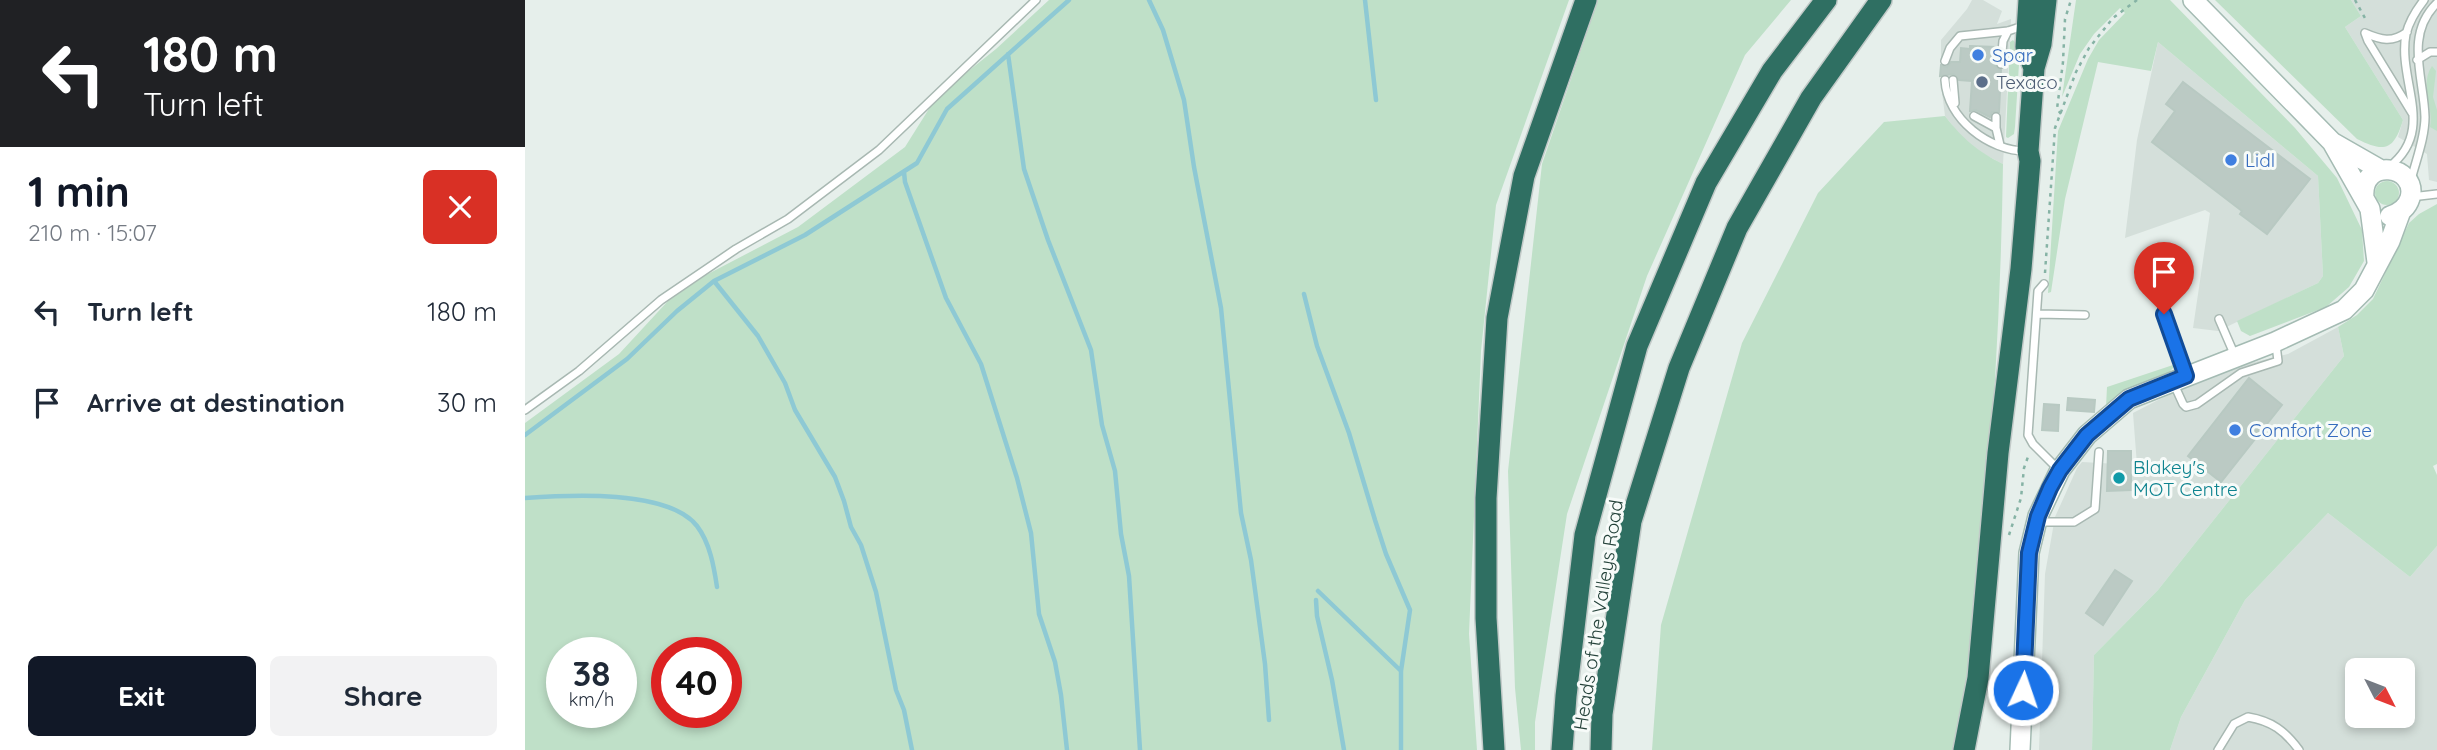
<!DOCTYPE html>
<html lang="en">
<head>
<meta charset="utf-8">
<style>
  :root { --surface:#fff; --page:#f2f2f3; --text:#1f2937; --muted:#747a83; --accent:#111827 }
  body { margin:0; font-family:Quicksand,sans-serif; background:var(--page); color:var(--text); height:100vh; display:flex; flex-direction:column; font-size:26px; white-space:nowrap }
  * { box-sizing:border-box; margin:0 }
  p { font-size:23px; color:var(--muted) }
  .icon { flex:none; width:38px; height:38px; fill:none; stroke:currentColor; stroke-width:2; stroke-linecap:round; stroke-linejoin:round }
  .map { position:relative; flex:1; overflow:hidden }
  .sheet { display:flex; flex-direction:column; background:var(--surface); width:525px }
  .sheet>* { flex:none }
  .top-card { background:#202124; color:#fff; overflow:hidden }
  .needle { width:46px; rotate:132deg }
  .tools { position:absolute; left:1820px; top:658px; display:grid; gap:14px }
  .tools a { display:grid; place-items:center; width:70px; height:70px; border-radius:10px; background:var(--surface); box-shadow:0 4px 10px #0003; font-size:35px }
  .speed { position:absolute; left:21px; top:637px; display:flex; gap:14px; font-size:35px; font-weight:700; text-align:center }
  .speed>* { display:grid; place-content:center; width:91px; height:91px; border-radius:50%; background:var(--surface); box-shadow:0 4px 10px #0003; line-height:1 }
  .speed small { font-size:18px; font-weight:400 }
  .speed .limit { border:10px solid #d22; background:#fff; color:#111 }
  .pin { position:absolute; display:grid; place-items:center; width:60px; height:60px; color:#fff; margin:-72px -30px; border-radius:50% 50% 50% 0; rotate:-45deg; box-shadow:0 0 7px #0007 }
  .pin .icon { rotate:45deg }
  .me { position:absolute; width:77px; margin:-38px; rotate:3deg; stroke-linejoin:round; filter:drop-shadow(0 0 5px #0008) }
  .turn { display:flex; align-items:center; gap:24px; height:147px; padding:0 28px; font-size:32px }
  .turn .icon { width:91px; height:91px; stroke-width:2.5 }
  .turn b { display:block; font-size:49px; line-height:60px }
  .round { display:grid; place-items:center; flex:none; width:74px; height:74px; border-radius:10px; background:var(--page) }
  .head { display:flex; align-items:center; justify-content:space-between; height:119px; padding:0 28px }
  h1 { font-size:42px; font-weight:700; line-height:52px; color:var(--accent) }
  .primary-button { display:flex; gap:14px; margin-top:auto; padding:14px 28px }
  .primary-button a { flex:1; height:80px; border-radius:10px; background:var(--accent); color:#fff; font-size:28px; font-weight:700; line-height:80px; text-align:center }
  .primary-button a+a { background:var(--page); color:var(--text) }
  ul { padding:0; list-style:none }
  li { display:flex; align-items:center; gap:21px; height:91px; padding:0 28px }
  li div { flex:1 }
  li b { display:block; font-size:26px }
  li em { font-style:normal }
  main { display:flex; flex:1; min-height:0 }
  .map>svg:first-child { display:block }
  .built { fill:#d4dfda; fill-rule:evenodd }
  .green { fill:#bfe0c8; fill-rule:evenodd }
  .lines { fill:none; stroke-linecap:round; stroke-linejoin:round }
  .stream { stroke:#8ec9d4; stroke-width:4.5 }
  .building { fill:#bbcac4; stroke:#b8c9c2; stroke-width:2 }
  .lane-casing { stroke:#a8b8b2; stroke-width:10 }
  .secondary-casing { stroke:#a4bbb3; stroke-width:22 }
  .highway-casing { stroke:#c2cac8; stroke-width:24 }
  .path { stroke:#86b3a5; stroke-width:2.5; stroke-dasharray:3.5 5; stroke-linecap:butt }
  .lane { stroke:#fff; stroke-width:7 }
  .secondary { stroke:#fff; stroke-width:19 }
  .highway { stroke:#2f6f62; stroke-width:21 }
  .route-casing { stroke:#114b97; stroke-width:18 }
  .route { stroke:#1a73e8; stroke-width:12 }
  .shop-dot { fill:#3f7fe0; stroke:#f7fbf9; stroke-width:2.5 }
  .service-dot { fill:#5c6f8a; stroke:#f7fbf9; stroke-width:2.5 }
  .culture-dot { fill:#0f9aa8; stroke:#f7fbf9; stroke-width:2.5 }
  .labels { text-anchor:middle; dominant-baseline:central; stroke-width:6; stroke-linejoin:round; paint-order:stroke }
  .shop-label { font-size:19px; fill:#366cbe; stroke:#f7fbf9; text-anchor:start }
  .service-label { font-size:19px; fill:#4e5e75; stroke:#f7fbf9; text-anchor:start }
  .culture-label { font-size:19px; fill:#0d838f; stroke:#f7fbf9; text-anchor:start }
  .street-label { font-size:19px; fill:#24423a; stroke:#f7fbf9 }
</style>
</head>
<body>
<main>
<section class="sheet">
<div class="top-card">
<div class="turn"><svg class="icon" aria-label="left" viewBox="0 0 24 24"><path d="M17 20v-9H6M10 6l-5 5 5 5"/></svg><div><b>180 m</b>Turn left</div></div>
</div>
<div class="head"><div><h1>1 min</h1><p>210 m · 15:07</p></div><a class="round" style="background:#d93025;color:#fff"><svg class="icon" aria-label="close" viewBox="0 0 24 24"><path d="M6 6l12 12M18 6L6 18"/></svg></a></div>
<ul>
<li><svg class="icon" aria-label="left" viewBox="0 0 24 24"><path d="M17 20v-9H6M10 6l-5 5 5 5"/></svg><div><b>Turn left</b></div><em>180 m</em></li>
<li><svg class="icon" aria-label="arrive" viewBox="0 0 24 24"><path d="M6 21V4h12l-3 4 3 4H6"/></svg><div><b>Arrive at destination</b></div><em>30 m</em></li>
</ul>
<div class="primary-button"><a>Exit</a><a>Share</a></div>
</section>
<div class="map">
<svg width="1912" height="750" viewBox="0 0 1912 750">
  <rect width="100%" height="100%" fill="#e6efeb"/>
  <path class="built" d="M 1447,0 L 1458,0 L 1477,11 L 1472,24 L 1486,19 L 1478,164 L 1451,150 L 1434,134 L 1420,116 L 1416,84 L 1416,40 L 1442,9 Z
    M 1826,0 L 1912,0 L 1912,182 L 1904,180 L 1902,154 L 1873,137 L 1878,120 L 1820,27 L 1836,16 Z
    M 1633,42 L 1793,176 L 1798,276 L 1793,283 L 1693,331 L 1668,328 L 1685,213 L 1680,210 L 1600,238 L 1612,140 Z
    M 1813,327 L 1819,356 L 1633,590 L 1569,655 L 1567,750 L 1514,750 L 1520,574 L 1530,517 L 1552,468 L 1557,462 L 1612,465 L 1608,413 L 1637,398 L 1721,364 L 1763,354 Z
    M 1803,513 L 1885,577 L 1912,546 L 1912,750 L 1645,750 L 1656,717 L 1720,600 ZM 1832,670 L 1878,670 L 1878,716 L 1832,716 Z"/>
  <path class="green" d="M 524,0 L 1044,0 L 971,205 L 956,351 L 944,634 L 952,750 L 0,750 L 0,423 L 94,354 L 143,301 L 181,275 L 273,227 L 380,147 L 412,96 L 471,49 ZM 37,653 L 96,653 L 96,712 L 37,712 ZM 142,653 L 201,653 L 201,712 L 142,712 Z
    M 1073,0 L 1266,0 L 1220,55 L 1122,276 L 1042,514 L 1010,722 L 1010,750 L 996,750 L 990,688 L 983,471 L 1017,164 Z
    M 1551,0 L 1645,0 L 1770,128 L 1812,178 L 1837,230 L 1839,261 L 1824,287 L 1801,307 L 1725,336 L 1716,331 L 1712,321 L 1793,283 L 1798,276 L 1793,176 L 1633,42 L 1626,71 L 1573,62 L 1540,199 L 1526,292 L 1523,293 L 1533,131 L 1563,59 L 1574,40 L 1600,13 L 1595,8 L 1569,34 L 1555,54 L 1537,97 Z
    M 1690,0 L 1826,0 L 1836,16 L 1820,27 L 1878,120 C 1869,150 1860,153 1832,139 Z
    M 1488,40 L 1495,48 L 1490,127 L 1489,134 L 1483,138 L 1481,137 L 1485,42 Z
    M 1907,66 L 1911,71 L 1908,97 L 1912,110 L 1912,131 L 1905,127 C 1909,107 1894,85 1907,66 Z
    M 1420,116 C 1438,139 1452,151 1478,164 C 1475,360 1461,556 1431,750 L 1127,750 L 1136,625 L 1217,343 L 1293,193 L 1359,122 Z
    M1850 193a12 12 0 1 1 24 0a12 12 0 1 1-24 0Z
    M 1912,204 L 1912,464 L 1908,466 L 1912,475 L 1912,546 L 1885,577 L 1803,513 L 1720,600 L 1656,717 L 1645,750 L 1567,750 L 1569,655 L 1633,590 L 1819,356 L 1813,327 L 1832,315 L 1848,299 L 1884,223 L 1894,214 Z
    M 1651,364 C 1636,386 1603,396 1581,407 L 1582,387 Z"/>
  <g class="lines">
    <path class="stream" d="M 624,0 L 638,30 L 659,100 L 669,167 L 696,308 L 716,513 L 726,560 L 740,664 L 744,720
      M 840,0 L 851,100
      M 483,54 L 499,169 L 523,240 L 566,350 L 577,425 L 590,471 L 596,534 L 604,576 L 615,750
      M 379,172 L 380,182 L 421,298 L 456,364 L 492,478 L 506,533 L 514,614 L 530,662 L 536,695 L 542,750
      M 189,281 L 233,336 L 260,383 L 270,410 L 310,477 L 319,501 L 326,527 L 336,545 L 351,592 L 371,690 L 379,710 L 387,750
      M 779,294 L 792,346 L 824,433 L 850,520 L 861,554 L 885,610 L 876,671 L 876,750
      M 0,435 L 102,359 L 152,311 L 189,281 L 280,235 L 392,163 L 422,109 L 544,0
      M 0,498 C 43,495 143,489 172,526 C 185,543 189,567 192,587
      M 793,591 L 875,670
      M 791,600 L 792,616 L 807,680 L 819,750"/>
  </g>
  <path class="building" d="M 1445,46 L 1471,47 L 1470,66 L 1476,70 L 1474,112 L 1467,112 L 1465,117 L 1451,110 L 1445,111 L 1447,81 L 1434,80 L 1428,74 L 1415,76 L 1416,65 L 1422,67 L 1426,62 L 1435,62 L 1436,48 L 1445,49 Z
    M 1658,82 L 1785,179 L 1742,234 L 1715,214 L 1717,211 L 1627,142 L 1650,111 L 1641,104 Z
    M 1724,378 L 1757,405 L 1696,482 L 1663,456 Z
    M 1543,398 L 1570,400 L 1569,412 L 1542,410 Z
    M 1519,404 L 1534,405 L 1533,431 L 1517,430 Z
    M 1583,451 L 1606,451 L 1606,490 L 1582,491 Z
    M 1590,570 L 1607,581 L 1578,625 L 1561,613 Z"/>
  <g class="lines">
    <g class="lane-casing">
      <path id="lane" d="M 1882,32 C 1867,43 1856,40 1840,33 L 1843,41 L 1887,113
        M 1892,60 L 1905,52 L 1912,52
        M 1420,61 L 1425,48 L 1435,36 L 1483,31 L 1501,25
        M 1476,64 L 1478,41 L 1483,31
        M 1420,80 C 1422,119 1464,151 1501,151
        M 1428,80 L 1430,103
        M 1449,116 L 1471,128 L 1475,145
        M 1471,128 L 1471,117
        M 1864,167 C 1912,130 1872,81 1881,34 C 1884,22 1892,9 1899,0
        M 1886,180 C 1891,160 1900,138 1900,117 C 1899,78 1879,35 1912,3
        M 1886,197 L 1912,194
        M 1519,284 L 1513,291 L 1503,435 L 1508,444 L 1534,470
        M 1512,314 L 1560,315
        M 1639,314 L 1661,375
        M 1694,319 L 1710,356
        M 1648,382 L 1658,404 L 1661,407 L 1672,404 L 1716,373 L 1753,361 L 1751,345
        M 0,410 L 54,371 L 136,300 L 211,249 L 263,219 L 354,150 L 511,0
        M 1512,522 L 1549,522 L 1570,509 L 1574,452
        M 1693,750 L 1709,724 L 1723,717 C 1747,721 1760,731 1774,750"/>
    </g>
    <g class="secondary-casing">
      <path id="secondary" d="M 1668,0 L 1807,142 L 1845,209 L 1852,262
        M 1807,142 L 1856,170
        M 1839,198 C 1835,156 1894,165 1885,198 C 1882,208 1875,213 1865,216
        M 1495,750 L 1504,553 L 1513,516 L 1535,470 L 1562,435 L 1604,399 L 1750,342 L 1819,310 L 1839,290 L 1865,241 L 1876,211"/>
    </g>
    <g class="highway-casing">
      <path id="highway" d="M 1504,0 L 1501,47 L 1509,68
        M 969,750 L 961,618 L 961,498 L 972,318 L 999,176 L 1061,0
        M 1037,750 L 1041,696 L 1060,535 L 1112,346 L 1181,183 L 1247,71 L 1301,0
        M 1076,750 L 1077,714 L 1106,521 L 1154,368 L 1212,228 L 1286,98 L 1356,0
        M 1439,750 L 1453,678 L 1473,453 L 1496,269 L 1505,161 L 1503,151 L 1509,68 L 1516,44 L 1521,0"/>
    </g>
    <path class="path" d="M 1830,0 L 1841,20
      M 1536,114 L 1532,109 L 1538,62 L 1540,19 L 1546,0
      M 1520,273 L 1530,128 L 1551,72 L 1564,48 L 1588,18 L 1612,0
      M 1484,535 L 1496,498 L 1499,468 L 1504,454"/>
    <use href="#lane" class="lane"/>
    <use href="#secondary" class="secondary"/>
    <use href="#highway" class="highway"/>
  </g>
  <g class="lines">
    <g class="route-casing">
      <path id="route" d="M 1498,690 L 1504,553 L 1513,516 L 1525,488 L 1535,470 L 1562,435 L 1604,399 L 1661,376 L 1639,314"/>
    </g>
    <use href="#route" class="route"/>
  </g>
  <g class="shop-dot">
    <circle cx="1453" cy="55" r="7"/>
    <circle cx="1706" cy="160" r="7"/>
    <circle cx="1710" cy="430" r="7"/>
  </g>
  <circle class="service-dot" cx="1457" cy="82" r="7"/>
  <circle class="culture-dot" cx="1594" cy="478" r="7"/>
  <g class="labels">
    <g class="shop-label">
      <text x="1467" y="55">Spar</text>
      <text x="1720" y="160">Lidl</text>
      <text x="1724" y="430">Comfort Zone</text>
    </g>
    <g class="service-label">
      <text x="1471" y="82">Texaco</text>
    </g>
    <g class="culture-label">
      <text x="1608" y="467">Blakey's<tspan x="1608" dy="22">MOT Centre</tspan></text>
    </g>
    <g class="street-label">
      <text transform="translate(1073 615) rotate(-81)">Heads of the Valleys Road</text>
    </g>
  </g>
</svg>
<div class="tools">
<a><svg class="needle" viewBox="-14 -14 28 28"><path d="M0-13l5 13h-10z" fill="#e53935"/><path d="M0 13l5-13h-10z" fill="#747a83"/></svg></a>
</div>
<div class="speed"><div>38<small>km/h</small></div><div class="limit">40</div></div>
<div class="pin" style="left:1639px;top:314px;background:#d93025"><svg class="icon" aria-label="arrive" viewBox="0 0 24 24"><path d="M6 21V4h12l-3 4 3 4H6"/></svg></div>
<svg class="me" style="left:1498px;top:690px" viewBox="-20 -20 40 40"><circle r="17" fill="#1a73e8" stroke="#fff" stroke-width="3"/><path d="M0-11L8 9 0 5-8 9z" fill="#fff"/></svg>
</div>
</main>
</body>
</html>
